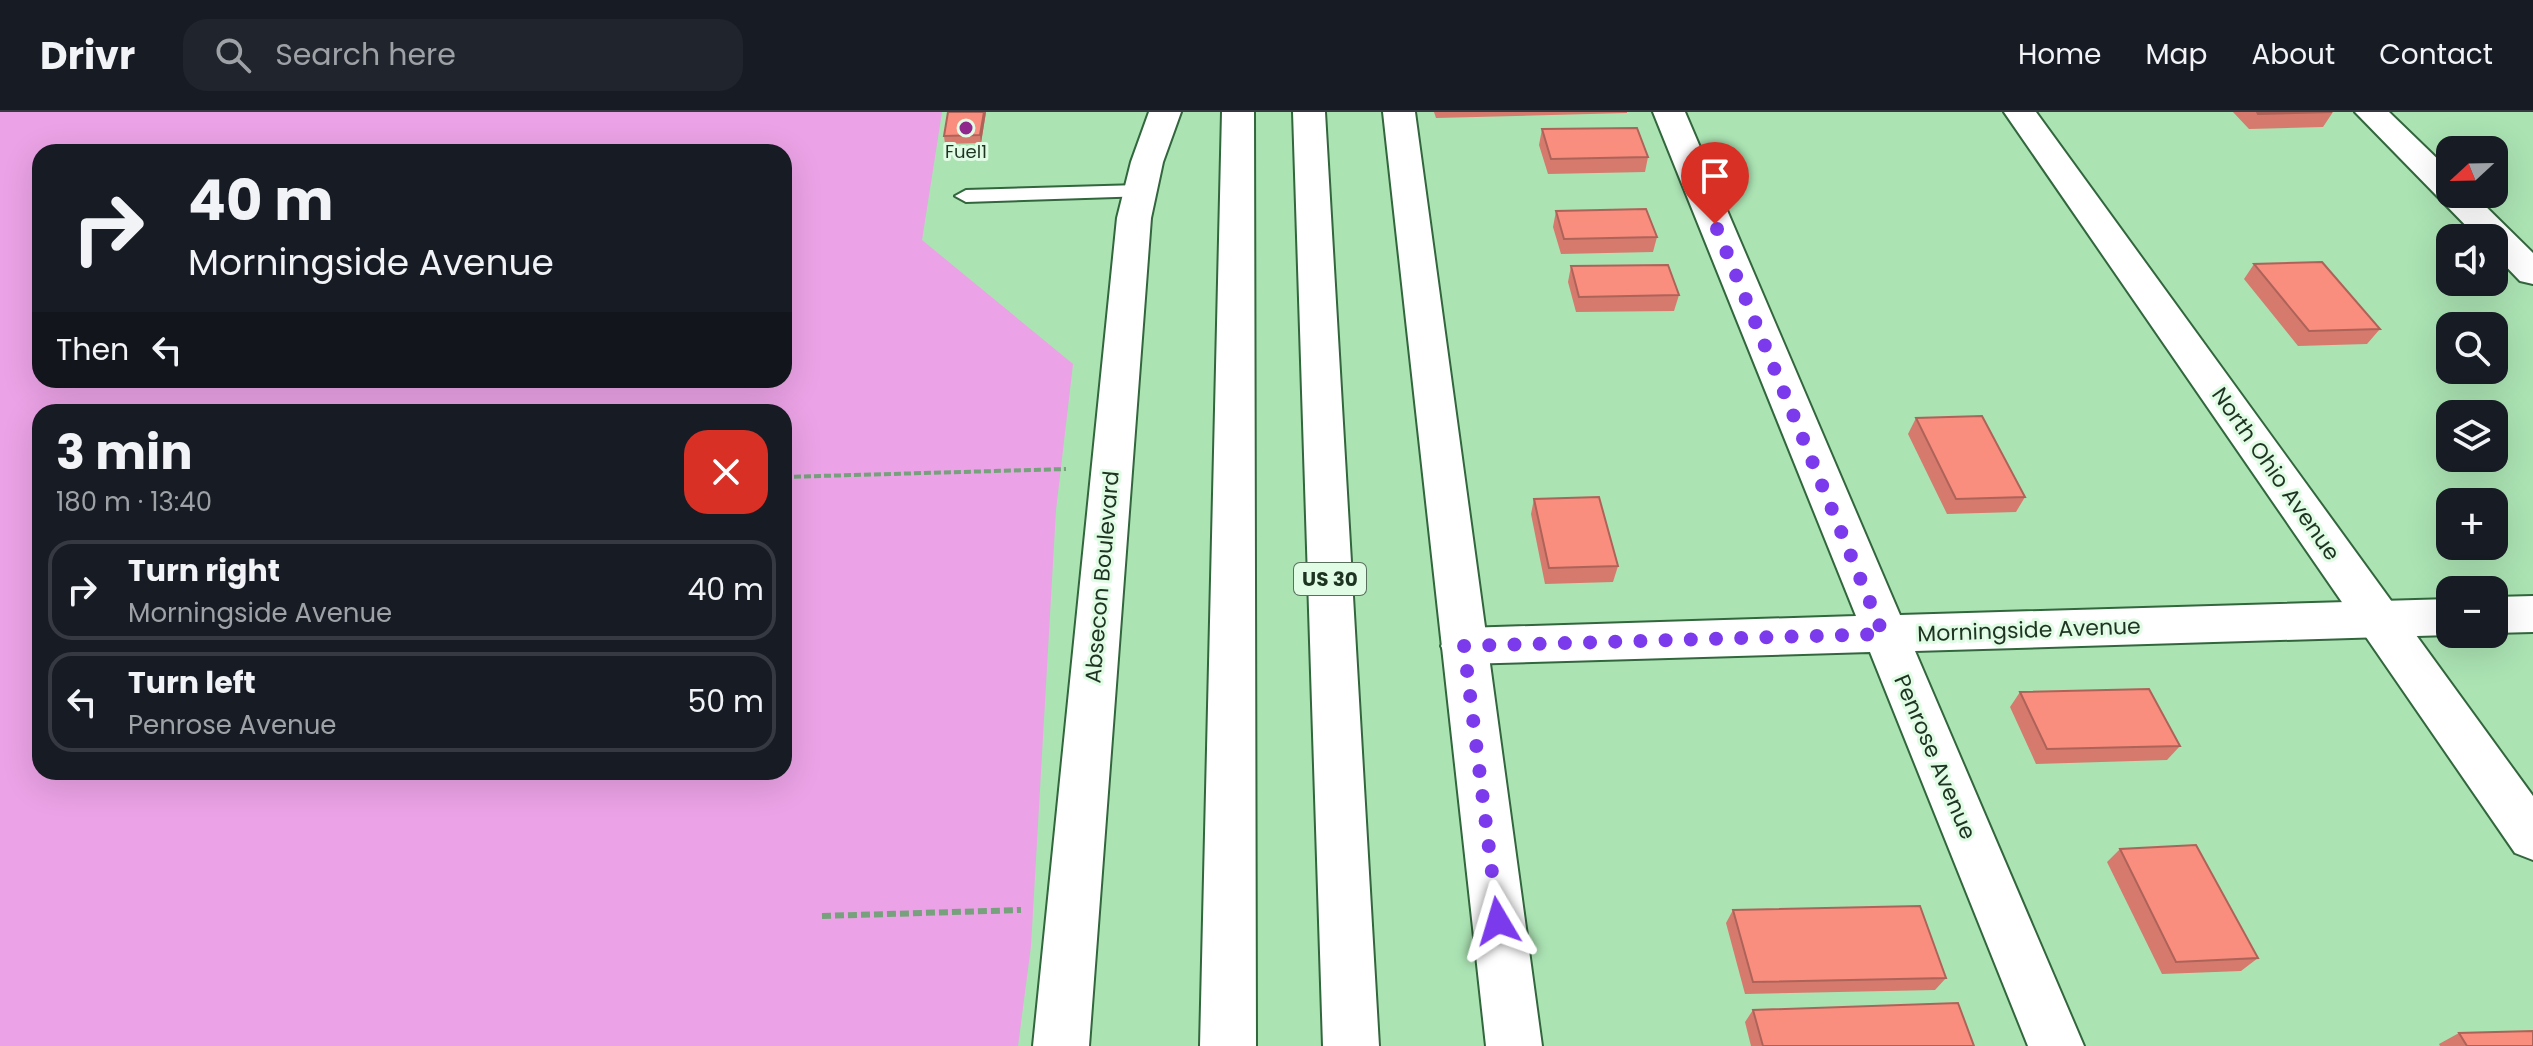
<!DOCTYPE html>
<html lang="en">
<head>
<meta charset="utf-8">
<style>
  :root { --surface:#171b24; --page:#20242c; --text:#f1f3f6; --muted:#9ea1a6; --line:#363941 }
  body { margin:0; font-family:Poppins,sans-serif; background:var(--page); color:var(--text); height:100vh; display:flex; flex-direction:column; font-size:30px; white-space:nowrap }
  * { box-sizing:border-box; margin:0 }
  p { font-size:26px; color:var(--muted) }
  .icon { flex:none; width:44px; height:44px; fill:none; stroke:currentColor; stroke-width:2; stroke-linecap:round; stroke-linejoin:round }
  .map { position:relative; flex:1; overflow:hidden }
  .details { position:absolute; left:32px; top:292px; width:760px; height:376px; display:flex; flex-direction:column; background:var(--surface); border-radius:24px; box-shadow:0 8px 32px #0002 }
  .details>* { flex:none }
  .top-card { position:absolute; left:32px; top:32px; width:760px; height:244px; border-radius:24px; box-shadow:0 8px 32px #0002; background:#171b24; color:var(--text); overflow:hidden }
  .needle { width:52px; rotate:248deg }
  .controls { position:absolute; left:2436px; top:24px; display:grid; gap:16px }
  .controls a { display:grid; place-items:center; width:72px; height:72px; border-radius:16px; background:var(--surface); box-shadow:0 8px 32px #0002; font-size:40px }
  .pin { position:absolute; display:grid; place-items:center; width:68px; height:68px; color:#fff; margin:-82px -34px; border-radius:50% 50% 50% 0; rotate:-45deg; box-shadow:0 0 8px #0007 }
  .pin .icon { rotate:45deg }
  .me { position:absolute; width:88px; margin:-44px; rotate:353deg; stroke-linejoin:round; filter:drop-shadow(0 0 6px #0008) }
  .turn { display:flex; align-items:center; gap:28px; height:168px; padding:0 24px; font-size:36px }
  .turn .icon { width:104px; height:104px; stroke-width:2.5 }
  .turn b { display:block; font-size:56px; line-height:68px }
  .then { display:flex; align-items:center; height:76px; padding:0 24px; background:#0003; gap:16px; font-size:30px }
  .round { display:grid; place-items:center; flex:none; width:84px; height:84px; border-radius:24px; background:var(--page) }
  .overview { display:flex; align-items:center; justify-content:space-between; height:136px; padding:0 24px }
  h1 { font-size:48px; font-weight:700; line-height:60px }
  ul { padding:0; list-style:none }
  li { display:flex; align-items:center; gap:24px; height:100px; margin:0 16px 12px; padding:0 8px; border:4px solid var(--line); border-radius:24px }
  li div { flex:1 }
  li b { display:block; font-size:30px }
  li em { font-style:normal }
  header { display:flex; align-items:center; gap:48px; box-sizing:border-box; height:112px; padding:0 40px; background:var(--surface); border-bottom:2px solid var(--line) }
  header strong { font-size:38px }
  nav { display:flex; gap:44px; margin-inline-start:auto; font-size:28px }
  .search { width:560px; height:72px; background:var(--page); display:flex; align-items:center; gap:20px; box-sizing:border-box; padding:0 28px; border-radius:24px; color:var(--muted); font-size:30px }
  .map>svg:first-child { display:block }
  .green { fill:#eba2e6; fill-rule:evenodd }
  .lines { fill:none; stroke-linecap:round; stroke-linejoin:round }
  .lane-casing { stroke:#32663d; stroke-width:4 }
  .street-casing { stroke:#32663d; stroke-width:4 }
  .secondary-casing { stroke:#32663d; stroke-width:4 }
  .highway-casing { stroke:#32663d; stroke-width:4 }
  .path-far1 { stroke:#76a17c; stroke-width:4; stroke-dasharray:7 3; stroke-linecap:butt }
  .path { stroke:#76a17c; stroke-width:6; stroke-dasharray:9 4; stroke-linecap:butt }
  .lane { fill:#fff; fill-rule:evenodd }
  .street { fill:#fff; fill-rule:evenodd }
  .secondary { fill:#fff; fill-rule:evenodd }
  .highway { fill:#fff; fill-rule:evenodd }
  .wall { fill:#d67a6d }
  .shaded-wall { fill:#ae6359 }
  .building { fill:#f98e7f; stroke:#ae6359; stroke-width:2 }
  .route { stroke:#7c3aed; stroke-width:14; stroke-dasharray:0 25.2 }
  .poi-dot { fill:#8f278c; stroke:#e0fce4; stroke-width:3 }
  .labels { text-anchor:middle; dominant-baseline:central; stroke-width:6; stroke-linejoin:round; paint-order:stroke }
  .far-poi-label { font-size:18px; fill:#1e3422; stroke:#e0fce4 }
  .shield { fill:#e0fce4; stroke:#58705c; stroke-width:2 }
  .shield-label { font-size:20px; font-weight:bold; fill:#1e3422 }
  .street-label { font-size:22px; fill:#1e3422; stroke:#e0fce4 }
</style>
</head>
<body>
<header>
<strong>Drivr</strong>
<div class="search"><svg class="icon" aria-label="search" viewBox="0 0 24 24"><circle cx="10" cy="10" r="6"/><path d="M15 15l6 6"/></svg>Search here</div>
<nav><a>Home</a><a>Map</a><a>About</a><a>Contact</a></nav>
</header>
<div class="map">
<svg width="2533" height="934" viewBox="0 0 2533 934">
  <rect width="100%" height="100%" fill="#abe3b3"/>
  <path class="green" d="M 0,0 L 942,0 L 922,128 L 1073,252 L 1056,398 L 1031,834 L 1018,934 L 0,934 ZM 40,40 L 784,40 L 784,268 L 40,268 ZM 784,300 L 784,660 L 40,660 L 40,300 Z"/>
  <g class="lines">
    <g class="lane-casing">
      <path id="lane" d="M 1139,73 L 1150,79 L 1147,84 L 966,90 L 955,84 L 966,78 Z"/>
    </g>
    <g class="street-casing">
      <path id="street" d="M 1653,0 L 1685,0 L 1900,503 L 2450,487 L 2450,523 L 1915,539 L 2084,934 L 2028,934 L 1870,540 L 1464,552 L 1448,547 L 1441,534 L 1448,521 L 1464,516 L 1856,504 Z
        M 2355,0 L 2389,0 L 2450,59 L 2450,82 L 2473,82 L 2533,141 L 2533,172 L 2520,169 L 2494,142 L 2494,126 L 2478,126 Z
        M 2533,484 L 2533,520 L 2494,521 L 2494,485 Z"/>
    </g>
    <g class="secondary-casing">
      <path id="secondary" d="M 1149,0 L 1181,0 L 1163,50 L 1151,106 L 1089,934 L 1033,934 L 1117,106 L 1131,50 Z
        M 1383,0 L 1415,0 L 1542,934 L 1486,934 Z
        M 2004,0 L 2036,0 L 2533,684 L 2533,748 L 2515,741 Z"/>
    </g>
    <g class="highway-casing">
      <path id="highway" d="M 1222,0 L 1254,0 L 1256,934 L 1200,934 Z
        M 1293,0 L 1325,0 L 1379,934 L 1323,934 Z"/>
    </g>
    <path class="path-far1" d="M 784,365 L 1066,357"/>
    <path class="path" d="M 822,804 L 1021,798"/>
    <use href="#lane" class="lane"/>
    <use href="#street" class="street"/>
    <use href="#secondary" class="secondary"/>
    <use href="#highway" class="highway"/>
  </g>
  <path class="wall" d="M 948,0 L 986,0 L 981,31 L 945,32 L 944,24 Z
    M 1434,0 L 1627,0 L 1627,1 L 1436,6 Z
    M 2233,0 L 2333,0 L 2323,15 L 2249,17 Z
    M 1542,17 L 1648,45 L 1645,60 L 1548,62 L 1539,33 Z
    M 1556,99 L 1657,125 L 1653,140 L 1561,142 L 1553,115 Z
    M 2254,152 L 2380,217 L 2367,232 L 2298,234 L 2244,167 Z
    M 1571,154 L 1679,183 L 1674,199 L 1576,200 L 1568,170 Z
    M 1916,306 L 2025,385 L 2016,400 L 1947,402 L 1908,322 Z
    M 1534,387 L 1618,454 L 1613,470 L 1545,472 L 1531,402 Z
    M 2020,580 L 2180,634 L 2167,648 L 2036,652 L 2010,595 Z
    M 2120,737 L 2258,846 L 2241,859 L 2162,862 L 2107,750 Z
    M 1733,798 L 1946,866 L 1935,878 L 1745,882 L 1726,811 Z
    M 1753,898 L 1974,934 L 1751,934 L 1745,910 Z
    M 2459,921 L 2533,934 L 2440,934 L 2439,932 Z"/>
  <path class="shaded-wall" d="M 984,0 L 986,0 L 981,31 L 980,23 Z"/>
  <path class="building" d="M 948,0 L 984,0 L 980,23 L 944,24 Z
    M 2257,0 L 2332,0 L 2258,2 Z
    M 1637,16 L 1648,45 L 1551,47 L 1542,17 Z
    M 1646,97 L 1657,125 L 1564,127 L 1556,99 Z
    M 2322,150 L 2380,217 L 2309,219 L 2254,152 Z
    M 1668,153 L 1679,183 L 1579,185 L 1571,154 Z
    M 1982,304 L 2025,385 L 1956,387 L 1916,306 Z
    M 1599,385 L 1618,454 L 1549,456 L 1534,387 Z
    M 2149,577 L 2180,634 L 2047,637 L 2020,580 Z
    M 2196,733 L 2258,846 L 2176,850 L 2120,737 Z
    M 1920,794 L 1946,866 L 1753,870 L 1733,798 Z
    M 1958,891 L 1974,934 L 1763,934 L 1753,898 Z
    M 2533,919 L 2533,934 L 2467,934 L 2459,921 Z"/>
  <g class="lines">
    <path class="route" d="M 1498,809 L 1464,534 L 1883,522 L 1715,112"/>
  </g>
  <circle class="poi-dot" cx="966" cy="16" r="8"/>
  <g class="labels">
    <g class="far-poi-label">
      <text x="966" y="39">Fuel1</text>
    </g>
    <rect class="shield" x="1294" y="451" width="72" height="32" rx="6"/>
    <g class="shield-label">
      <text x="1330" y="467">US 30</text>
    </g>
    <g class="street-label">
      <text transform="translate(2276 362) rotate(55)">North Ohio Avenue</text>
      <text transform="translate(1102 465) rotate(-85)">Absecon Boulevard</text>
      <text transform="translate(2029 518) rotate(-2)">Morningside Avenue</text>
      <text transform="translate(1935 645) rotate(67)">Penrose Avenue</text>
    </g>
  </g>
</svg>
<div class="controls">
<a><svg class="needle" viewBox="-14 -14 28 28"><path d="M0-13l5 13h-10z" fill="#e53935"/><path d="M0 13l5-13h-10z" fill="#9ea1a6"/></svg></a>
<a><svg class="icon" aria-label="sound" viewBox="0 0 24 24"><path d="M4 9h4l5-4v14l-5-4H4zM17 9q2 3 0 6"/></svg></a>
<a><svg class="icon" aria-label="search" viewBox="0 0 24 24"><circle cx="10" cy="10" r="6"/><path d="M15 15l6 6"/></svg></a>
<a><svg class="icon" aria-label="layers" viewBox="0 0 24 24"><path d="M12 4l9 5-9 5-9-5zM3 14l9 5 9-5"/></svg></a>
<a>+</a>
<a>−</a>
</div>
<div class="pin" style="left:1715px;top:112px;background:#d93025"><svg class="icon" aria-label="arrive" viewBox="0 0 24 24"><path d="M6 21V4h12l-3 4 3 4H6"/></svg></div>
<svg class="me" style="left:1498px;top:809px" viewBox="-20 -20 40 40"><path d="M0-17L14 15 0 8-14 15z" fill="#7c3aed" stroke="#fff" stroke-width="4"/></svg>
<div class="top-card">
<div class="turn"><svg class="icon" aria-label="right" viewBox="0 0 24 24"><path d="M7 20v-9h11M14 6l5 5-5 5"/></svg><div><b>40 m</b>Morningside Avenue</div></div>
<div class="then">Then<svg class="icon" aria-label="left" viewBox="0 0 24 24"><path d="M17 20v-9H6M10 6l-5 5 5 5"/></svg></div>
</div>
<section class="details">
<div class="overview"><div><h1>3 min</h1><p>180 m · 13:40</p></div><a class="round" style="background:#d93025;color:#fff"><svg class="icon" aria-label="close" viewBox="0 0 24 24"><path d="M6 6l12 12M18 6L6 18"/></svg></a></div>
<ul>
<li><svg class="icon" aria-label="right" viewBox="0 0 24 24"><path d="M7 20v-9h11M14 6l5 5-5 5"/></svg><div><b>Turn right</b><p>Morningside Avenue</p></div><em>40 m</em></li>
<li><svg class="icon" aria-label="left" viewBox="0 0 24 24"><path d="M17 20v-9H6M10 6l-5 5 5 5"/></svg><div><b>Turn left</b><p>Penrose Avenue</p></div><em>50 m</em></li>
</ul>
</section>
</div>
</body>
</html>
